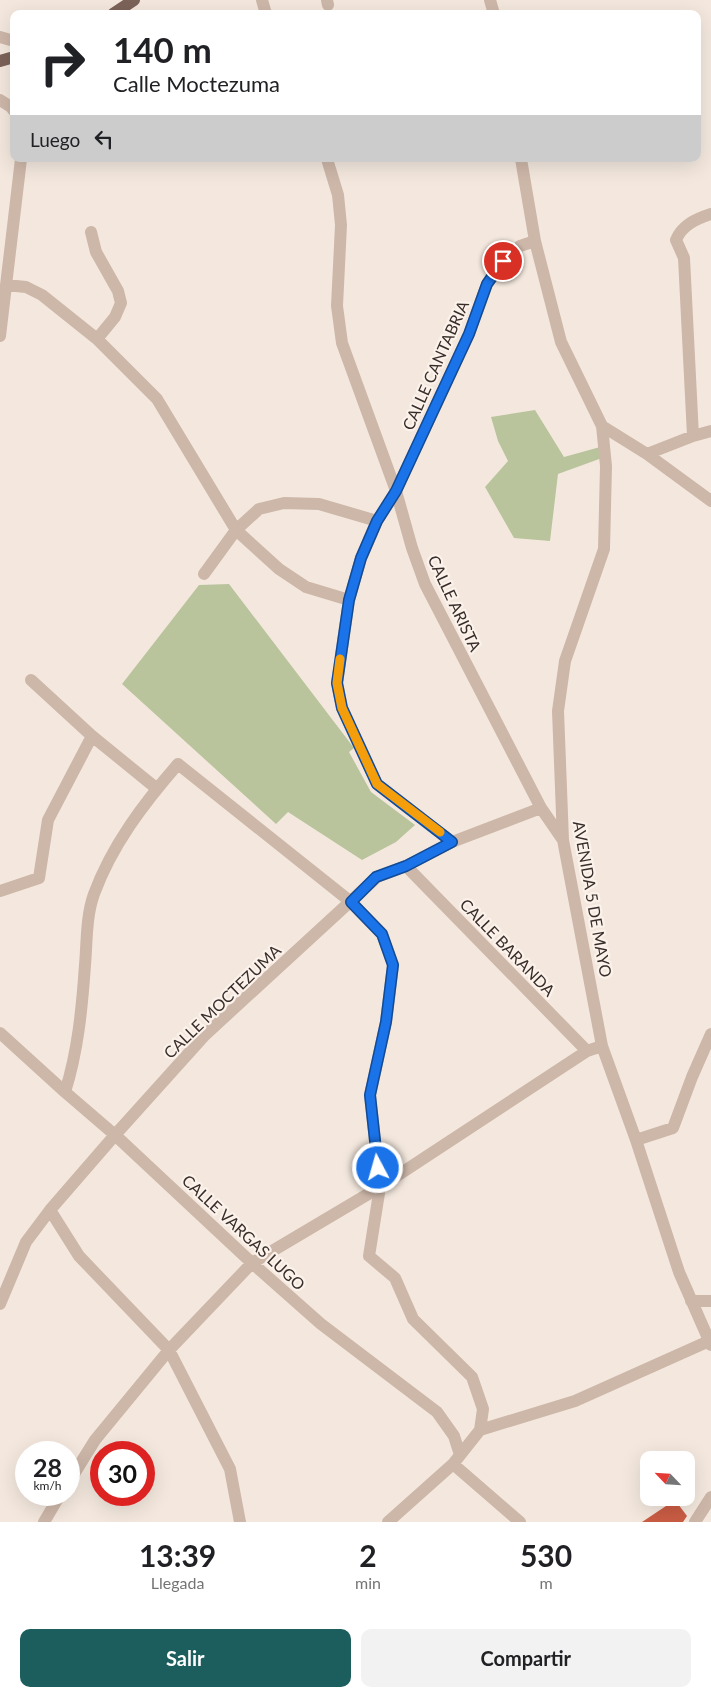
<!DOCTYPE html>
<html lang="es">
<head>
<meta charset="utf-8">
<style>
  :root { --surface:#fff; --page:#f2f2f2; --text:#202124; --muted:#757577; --accent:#1c5d5d }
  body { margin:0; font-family:Lato,sans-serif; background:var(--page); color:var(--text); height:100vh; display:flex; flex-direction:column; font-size:19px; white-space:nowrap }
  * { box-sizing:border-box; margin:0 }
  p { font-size:16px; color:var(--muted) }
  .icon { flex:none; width:28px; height:28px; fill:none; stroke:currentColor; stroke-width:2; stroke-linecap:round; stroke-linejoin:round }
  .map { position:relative; height:1522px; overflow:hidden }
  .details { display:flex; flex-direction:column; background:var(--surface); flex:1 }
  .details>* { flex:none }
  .top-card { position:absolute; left:10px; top:10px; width:691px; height:152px; border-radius:10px; box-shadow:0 5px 20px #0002; background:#fff; color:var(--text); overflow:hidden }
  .needle { width:32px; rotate:295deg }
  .fabs { position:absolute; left:640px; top:1451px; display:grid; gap:10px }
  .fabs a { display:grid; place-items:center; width:55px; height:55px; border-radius:10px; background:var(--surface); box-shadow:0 5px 20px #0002; font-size:25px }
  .speed { position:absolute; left:15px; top:1441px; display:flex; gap:10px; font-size:25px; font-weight:700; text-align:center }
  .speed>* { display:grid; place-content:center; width:65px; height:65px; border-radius:50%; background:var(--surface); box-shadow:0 5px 20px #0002; line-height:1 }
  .speed small { font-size:12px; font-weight:400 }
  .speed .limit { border:8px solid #d22; background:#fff; color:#111 }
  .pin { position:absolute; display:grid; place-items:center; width:42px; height:42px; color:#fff; margin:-21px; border:2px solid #fff; border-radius:50%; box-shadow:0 1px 5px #0007 }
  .me { position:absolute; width:55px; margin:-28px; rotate:354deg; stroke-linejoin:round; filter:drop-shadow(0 0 4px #0008) }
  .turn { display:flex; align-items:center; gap:18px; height:105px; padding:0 20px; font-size:22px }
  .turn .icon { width:65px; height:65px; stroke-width:2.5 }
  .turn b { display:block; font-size:35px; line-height:42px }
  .then { display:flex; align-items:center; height:48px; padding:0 20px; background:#0003; gap:10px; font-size:19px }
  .eta { display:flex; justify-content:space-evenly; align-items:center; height:85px; text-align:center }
  .eta b { font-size:30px; font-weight:700; line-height:35px }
  .primary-button { display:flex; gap:10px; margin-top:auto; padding:10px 20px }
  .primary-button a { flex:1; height:58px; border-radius:10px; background:var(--accent); color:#fff; font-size:20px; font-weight:700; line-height:58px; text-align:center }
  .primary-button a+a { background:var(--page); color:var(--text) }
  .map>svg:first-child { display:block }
  .green { fill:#b9c49d }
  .building { fill:#cb5d44 }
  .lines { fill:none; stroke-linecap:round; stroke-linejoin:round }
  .minor { stroke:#cdb7a9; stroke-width:12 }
  .major { stroke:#7c6359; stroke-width:12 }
  .route-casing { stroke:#114b97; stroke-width:12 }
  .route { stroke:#1a73e8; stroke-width:9 }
  .slow { stroke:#f59e0b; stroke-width:9 }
  .labels { text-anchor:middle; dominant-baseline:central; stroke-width:4.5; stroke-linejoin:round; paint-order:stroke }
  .street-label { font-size:16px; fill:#392d29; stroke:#fbf2eb }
</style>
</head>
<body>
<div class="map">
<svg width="711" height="1522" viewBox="0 0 711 1522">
  <rect width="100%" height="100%" fill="#f4e8de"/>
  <path class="green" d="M 535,410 L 564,457 L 600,447 L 602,458 L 558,474 L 550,541 L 514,538 L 485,487 L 508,461 L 498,441 L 491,417 Z
    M 229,584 L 354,748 L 349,752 L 371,792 L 415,825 L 396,842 L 362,860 L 288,812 L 276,824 L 122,684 L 199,585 Z"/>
  <path class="building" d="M 675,1500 L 687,1516 L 683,1522 L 642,1522 Z"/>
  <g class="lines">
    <path class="minor" d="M 262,0 L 266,14
      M 327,0 L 328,5
      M 490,0 L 494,14
      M 0,37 L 14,41
      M 0,100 L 11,107 L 14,111
      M 327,159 L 338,195 L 341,225 L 337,306 L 342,343 L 396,491 L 412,548 L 425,584 L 541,808 L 563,840
      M 521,159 L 535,241 L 561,342 L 602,426 L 606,466 L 604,549 L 565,661 L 558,711 L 563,840 L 602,1046 L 636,1140 L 679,1272 L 711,1345
      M 91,232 L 96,252 L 118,291 L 121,303 L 115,317 L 97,339
      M 6,285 L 26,287 L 42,295 L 97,339 L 157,399 L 236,530 L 279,569 L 306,587 L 349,600
      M 0,336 L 21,159
      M 602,426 L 647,454 L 711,501
      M 693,436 L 684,258 L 676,240 C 682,225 696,219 711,214
      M 647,454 L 693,436 L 711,431
      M 204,574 L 236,530 L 259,509 L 284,503 L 319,504 L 377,521
      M 31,680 L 92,736 L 156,788
      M 452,842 L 377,784 L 342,708 L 337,683 L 349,600 L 361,558 L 377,521 L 396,491 L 469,334 L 487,284 L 503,261 L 520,246 L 535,241
      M 406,866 L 587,1051
      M 0,891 L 39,878 L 48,820 L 92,736
      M 0,1033 L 65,1092 L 115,1135 L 252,1263 L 321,1324 L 437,1412 L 454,1436 L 460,1455
      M 65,1092 C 78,1051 82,1008 85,965 C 87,942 86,916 94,894 C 112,845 144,803 178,764 L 351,902 L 382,934 L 393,965 L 386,1022 L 370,1095 L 380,1187 L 369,1256 L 395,1278 L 413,1319 L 472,1377 L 483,1409 L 480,1430
      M 636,1140 L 673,1128 L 692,1077 L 711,1034
      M 50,1210 L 79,1256 L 169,1350 L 230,1469 L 240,1522
      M 691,1301 L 711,1301
      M 0,1304 L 26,1242 L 50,1210 L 115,1135 L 205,1035 L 377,877 L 406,866 L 452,842 L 541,808
      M 453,1464 L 520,1522
      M 69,1482 L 95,1440 L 169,1350 L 252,1263 L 380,1187 L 587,1051 L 602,1046
      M 44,1522 L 60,1495
      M 388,1522 L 453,1464 L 480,1430 L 575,1401 L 709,1341
      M 695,1522 L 711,1497"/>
    <path class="major" d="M 113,14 L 134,0
      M 0,61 L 14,57"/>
  </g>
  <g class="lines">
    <g class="route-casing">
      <path id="route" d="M 378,1168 L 370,1095 L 386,1022 L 393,965 L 382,934 L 351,902 L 376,877 L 406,866 L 452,842 L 377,784 L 342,708 L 337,683 L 349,600 L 361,558 L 377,521 L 396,491 L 469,334 L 487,284 L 503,261"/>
    </g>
    <use href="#route" class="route"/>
    <path class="slow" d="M 340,659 L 337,683 L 342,708 L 377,784 L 440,832"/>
  </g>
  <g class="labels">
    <g class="street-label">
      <text transform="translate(435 365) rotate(-66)">CALLE CANTABRIA</text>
      <text transform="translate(455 603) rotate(65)">CALLE ARISTA</text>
      <text transform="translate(593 899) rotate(80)">AVENIDA 5 DE MAYO</text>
      <text transform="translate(508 947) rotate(46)">CALLE BARANDA</text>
      <text transform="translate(222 1001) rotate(-44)">CALLE MOCTEZUMA</text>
      <text transform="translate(244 1232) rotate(43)">CALLE VARGAS LUGO</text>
    </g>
  </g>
</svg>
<div class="fabs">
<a><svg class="needle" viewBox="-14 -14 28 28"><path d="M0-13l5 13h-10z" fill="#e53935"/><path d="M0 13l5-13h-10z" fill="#757577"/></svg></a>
</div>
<div class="speed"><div>28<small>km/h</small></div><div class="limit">30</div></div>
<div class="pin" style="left:503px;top:261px;background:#d93025"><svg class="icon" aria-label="arrive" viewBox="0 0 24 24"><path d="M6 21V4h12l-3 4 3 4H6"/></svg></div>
<svg class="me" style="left:378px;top:1168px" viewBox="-20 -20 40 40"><circle r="17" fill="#1a73e8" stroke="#fff" stroke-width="3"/><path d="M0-11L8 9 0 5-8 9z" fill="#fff"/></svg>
<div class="top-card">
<div class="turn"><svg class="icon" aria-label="right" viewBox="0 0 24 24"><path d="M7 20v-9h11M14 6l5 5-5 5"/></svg><div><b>140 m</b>Calle Moctezuma</div></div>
<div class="then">Luego<svg class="icon" aria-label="left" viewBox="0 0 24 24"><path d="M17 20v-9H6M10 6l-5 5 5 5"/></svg></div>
</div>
</div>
<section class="details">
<div class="eta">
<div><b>13:39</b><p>Llegada</p></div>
<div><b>2</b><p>min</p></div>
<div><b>530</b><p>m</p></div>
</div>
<div class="primary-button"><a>Salir</a><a>Compartir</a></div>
</section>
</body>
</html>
